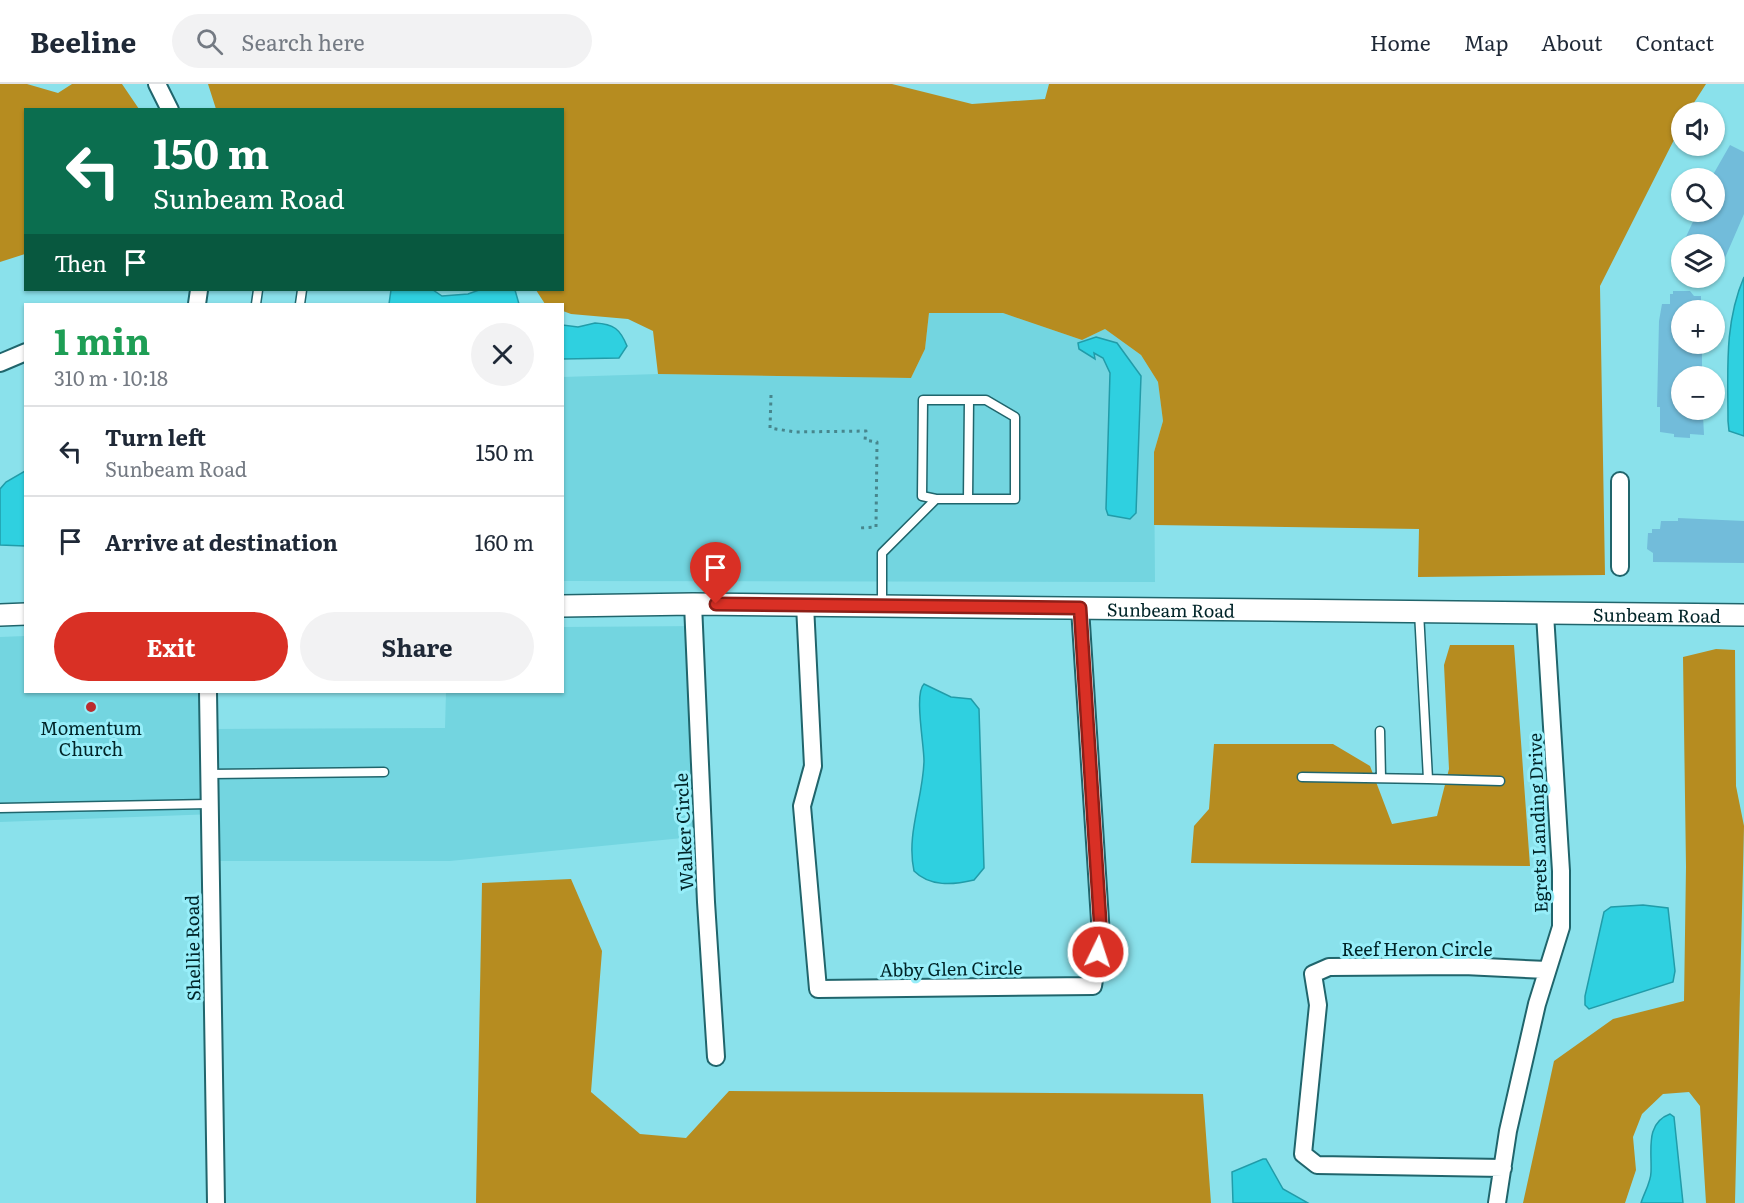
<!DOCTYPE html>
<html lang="en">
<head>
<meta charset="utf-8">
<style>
  :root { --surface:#fff; --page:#f2f2f3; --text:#1f2937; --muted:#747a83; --line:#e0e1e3; --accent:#d93025 }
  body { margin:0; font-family:Literata,serif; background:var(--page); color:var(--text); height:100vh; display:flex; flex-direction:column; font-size:22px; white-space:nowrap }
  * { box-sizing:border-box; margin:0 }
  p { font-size:20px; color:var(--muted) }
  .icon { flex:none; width:33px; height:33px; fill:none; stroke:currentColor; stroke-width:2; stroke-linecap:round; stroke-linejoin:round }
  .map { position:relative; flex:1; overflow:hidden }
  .details { position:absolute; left:24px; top:219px; width:540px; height:390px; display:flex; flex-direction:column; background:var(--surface); border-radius:0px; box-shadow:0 2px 4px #0004 }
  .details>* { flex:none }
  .hud { position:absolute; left:24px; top:24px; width:540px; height:183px; border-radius:0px; box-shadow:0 2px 4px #0004; background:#0b6e4f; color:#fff; overflow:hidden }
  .controls { position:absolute; left:1671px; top:18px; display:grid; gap:12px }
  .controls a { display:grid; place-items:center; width:54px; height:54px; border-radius:50%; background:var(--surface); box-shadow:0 2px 4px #0004; font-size:30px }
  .pin { position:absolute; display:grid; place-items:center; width:51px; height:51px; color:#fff; margin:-62px -26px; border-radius:50% 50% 50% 0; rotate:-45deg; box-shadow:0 0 6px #0007 }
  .pin .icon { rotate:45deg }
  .me { position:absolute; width:66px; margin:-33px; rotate:4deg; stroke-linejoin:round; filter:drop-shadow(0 0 4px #0008) }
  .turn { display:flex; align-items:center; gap:21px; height:126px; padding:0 30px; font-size:27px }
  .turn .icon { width:78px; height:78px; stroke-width:2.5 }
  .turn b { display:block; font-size:42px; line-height:51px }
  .then { display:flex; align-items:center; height:57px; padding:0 30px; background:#0003; gap:12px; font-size:22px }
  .round { display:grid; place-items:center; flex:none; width:63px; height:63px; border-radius:32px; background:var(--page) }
  .headline { display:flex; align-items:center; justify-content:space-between; height:102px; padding:0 30px }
  h1 { font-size:36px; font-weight:700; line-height:45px; color:#1e9e55 }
  .button { display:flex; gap:12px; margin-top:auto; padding:12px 30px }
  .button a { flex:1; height:69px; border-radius:36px; background:var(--accent); color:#fff; font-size:24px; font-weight:700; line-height:69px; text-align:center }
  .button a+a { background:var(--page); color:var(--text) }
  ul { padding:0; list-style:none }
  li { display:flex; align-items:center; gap:18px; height:90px; padding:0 30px; border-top:2px solid var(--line) }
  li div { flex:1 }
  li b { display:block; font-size:22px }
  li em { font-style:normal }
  header { display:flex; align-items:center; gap:36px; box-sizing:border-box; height:84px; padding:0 30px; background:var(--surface); border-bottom:2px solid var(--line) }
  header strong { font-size:28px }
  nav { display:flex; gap:33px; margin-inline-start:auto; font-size:21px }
  .search { width:420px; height:54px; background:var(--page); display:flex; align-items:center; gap:15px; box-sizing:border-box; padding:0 21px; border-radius:33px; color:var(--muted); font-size:22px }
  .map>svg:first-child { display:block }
  .built { fill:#73d5e0 }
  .forest { fill:#b68c20 }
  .water { fill:#2fd0e0; stroke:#219ca9; stroke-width:1.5 }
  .building { fill:#72bcda }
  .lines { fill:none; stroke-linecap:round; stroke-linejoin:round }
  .service-casing { stroke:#20656c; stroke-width:11 }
  .minor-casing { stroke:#20656c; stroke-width:20 }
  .tertiary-casing { stroke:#20656c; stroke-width:24 }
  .path { stroke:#47868d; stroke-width:3; stroke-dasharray:3 4.5; stroke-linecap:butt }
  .service { stroke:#fff; stroke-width:8 }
  .minor { stroke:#fff; stroke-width:16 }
  .tertiary { stroke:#fff; stroke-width:21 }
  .route-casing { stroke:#8d1f18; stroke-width:15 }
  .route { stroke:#d93025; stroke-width:10 }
  .poi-dot { fill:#bb2c2e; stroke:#97eef9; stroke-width:2 }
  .labels { text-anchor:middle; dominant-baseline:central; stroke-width:6; stroke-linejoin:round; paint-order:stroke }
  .street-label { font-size:18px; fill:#002428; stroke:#97eef9 }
  .poi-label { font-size:18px; fill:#002428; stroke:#97eef9 }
</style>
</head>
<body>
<header>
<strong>Beeline</strong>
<div class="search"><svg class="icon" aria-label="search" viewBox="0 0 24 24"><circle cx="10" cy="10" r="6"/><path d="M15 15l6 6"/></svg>Search here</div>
<nav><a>Home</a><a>Map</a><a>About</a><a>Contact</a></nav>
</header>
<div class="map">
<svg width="1744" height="1119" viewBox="0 0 1744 1119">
  <rect width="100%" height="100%" fill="#8ae1eb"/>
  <path class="built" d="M 929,229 L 1003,229 L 1082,256 L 1105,245 L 1141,271 L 1158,298 L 1163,337 L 1154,368 L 1155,498 L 563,497 L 562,293 L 658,290 L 911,294 L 925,265 Z
    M 702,542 L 713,751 L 450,777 L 218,777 L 215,730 L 0,738 L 0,553 L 25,552 L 26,608 L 216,608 L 216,645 L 445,644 L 446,608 L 562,608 L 563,543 Z"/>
  <path class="forest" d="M 0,0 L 27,0 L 58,9 L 72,0 L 122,0 L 139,25 L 26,26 L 25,170 L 0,178 Z
    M 208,0 L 892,0 L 972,20 L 1045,15 L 1049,0 L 1706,0 L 1688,28 L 1682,28 L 1681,42 L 1600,202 L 1605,491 L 1418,493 L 1419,445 L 1154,441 L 1154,368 L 1163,337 L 1158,298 L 1141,271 L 1105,245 L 1082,256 L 1003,229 L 929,229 L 925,265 L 911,294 L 658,290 L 653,247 L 628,235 L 571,230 L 563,227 L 562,220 L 545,220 L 536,206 L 562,206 L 562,26 L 216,25 Z
    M 1450,561 L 1514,561 L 1530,782 L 1191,779 L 1194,742 L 1209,725 L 1214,660 L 1333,660 L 1370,682 L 1392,740 L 1437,732 L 1449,685 L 1444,581 Z
    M 1716,565 L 1735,566 L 1736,702 L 1744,742 L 1735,1119 L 1706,1119 L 1700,1022 L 1689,1008 L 1663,1010 L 1642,1030 L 1633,1053 L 1636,1086 L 1625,1119 L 1523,1119 L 1554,977 L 1613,935 L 1684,917 L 1686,783 L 1683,573 Z
    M 571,795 L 602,867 L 591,1008 L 640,1050 L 686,1054 L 729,1007 L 1203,1010 L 1211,1119 L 476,1119 L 482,799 Z"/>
  <path class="water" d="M 1744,193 L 1744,352 L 1729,347 L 1728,337 C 1728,287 1724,239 1744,193 Z
    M 391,206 L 433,206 L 442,212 L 468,210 L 479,206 L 515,206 L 519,220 L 389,220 Z
    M 595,239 C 614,240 620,245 627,262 L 619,274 L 563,275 L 563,241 L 578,243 Z
    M 1096,253 L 1117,259 L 1141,292 L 1136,429 L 1130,435 L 1108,431 L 1106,425 L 1110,289 L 1103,274 L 1094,269 L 1095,275 L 1079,265 L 1078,259 Z
    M 25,387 L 25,462 L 0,461 L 0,405 L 6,398 Z
    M 924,600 L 951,613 L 971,615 L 979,625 L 984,784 L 974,796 C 953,801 930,803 914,787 C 906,750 923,715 924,677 C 924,660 914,609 924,600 Z
    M 1643,821 L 1668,824 L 1675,887 L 1673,898 L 1589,925 L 1585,921 L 1585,912 L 1604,828 L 1611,823 Z
    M 1670,1030 L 1674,1033 L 1683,1119 L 1641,1119 C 1644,1109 1651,1098 1651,1088 C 1652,1066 1645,1039 1670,1030 Z
    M 1263,1075 L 1266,1075 L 1283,1105 L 1308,1119 L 1233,1119 L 1232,1088 Z"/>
  <path class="building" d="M 1730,61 L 1744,68 L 1744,130 L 1715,197 L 1714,160 L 1686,160 L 1688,156 L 1685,155 L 1696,131 L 1700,128 L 1714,128 L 1714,89 Z
    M 1673,207 L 1690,207 L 1694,212 L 1701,212 L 1701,226 L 1682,226 L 1682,260 L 1702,260 L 1702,292 L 1682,292 L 1682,326 L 1701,326 L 1703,331 L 1704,351 L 1690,350 L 1690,354 L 1674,353 L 1674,350 L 1660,348 L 1660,323 L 1657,323 L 1659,237 L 1662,220 L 1670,220 L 1670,210 L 1673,210 Z
    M 1678,434 L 1744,437 L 1744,479 L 1653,478 L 1653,469 L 1647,465 L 1648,449 L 1652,449 L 1652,445 L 1660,445 L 1661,437 L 1678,437 Z"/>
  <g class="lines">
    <g class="service-casing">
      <path id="service" d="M 256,220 L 258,206
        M 300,220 L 302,206
        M 968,415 L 969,316
        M 882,522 L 882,469 L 936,415 L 1015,415 L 1015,333 L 986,316 L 923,316 L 922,412 L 936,415
        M 1380,647 L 1381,694
        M 209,690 L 384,688
        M 1302,693 L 1428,695 L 1419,528
        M 1428,695 L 1500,697
        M 0,724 L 209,720"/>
    </g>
    <g class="minor-casing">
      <path id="minor" d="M 157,0 L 170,26
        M 197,220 L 199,206
        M 0,279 L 26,268
        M 1620,397 L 1620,483
        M 693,520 L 706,818 L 716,973
        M 805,521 L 813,682 L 802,722 L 818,905 L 1093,902 L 1101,852 L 1080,524
        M 208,608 L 216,1119
        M 1503,1084 L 1317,1081 L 1303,1070 L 1318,921 L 1313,890 L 1329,883 L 1464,882 L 1547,886
        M 1497,1119 L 1508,1047 L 1537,920 L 1561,843 L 1561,787 L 1545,530"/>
    </g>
    <g class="tertiary-casing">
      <g id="tertiary">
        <path id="s1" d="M 562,522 L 693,520 L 1744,531"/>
        <path d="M 0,531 L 26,530"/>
      </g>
    </g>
    <path class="path" d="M 771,311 L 770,344 L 795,348 L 866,347 L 865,356 L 877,358 L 876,443 L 859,444"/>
    <use href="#service" class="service"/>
    <use href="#minor" class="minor"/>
    <use href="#tertiary" class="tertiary"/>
  </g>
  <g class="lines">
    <g class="route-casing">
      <path id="route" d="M 716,520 L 1080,524 L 1101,852 L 1098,868"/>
    </g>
    <use href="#route" class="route"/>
  </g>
  <circle class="poi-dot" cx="91" cy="623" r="6"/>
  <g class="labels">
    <g class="street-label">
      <text stroke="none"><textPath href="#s1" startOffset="609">Sunbeam Road</textPath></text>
      <text stroke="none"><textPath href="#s1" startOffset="1095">Sunbeam Road</textPath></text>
      <text transform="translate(1537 739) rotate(-92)">Egrets Landing Drive</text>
      <text transform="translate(683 748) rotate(-93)">Walker Circle</text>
      <text transform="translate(192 864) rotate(-91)">Shellie Road</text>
      <text x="1417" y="864">Reef Heron Circle</text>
      <text transform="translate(951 884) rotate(-1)">Abby Glen Circle</text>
    </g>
    <g class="poi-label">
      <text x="91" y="643">Momentum<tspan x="91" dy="21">Church</tspan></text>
    </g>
  </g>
</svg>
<div class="controls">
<a><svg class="icon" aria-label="sound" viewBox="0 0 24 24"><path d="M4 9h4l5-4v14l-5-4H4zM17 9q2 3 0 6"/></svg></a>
<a><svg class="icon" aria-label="search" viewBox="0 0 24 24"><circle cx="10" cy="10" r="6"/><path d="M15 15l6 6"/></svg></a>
<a><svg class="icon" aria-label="layers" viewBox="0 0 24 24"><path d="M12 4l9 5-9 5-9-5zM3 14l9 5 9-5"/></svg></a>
<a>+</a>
<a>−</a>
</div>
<div class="pin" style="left:716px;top:520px;background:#d93025"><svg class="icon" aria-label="arrive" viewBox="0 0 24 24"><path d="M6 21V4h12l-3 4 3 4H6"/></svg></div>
<svg class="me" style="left:1098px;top:868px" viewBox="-20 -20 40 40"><circle r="17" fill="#d93025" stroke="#fff" stroke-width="3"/><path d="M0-11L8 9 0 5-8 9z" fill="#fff"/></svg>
<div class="hud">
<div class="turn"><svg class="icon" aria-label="left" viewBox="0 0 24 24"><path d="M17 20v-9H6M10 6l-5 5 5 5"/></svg><div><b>150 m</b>Sunbeam Road</div></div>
<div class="then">Then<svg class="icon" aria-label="arrive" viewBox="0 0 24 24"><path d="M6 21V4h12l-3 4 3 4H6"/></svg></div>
</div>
<section class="details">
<div class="headline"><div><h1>1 min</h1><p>310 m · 10:18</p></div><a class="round"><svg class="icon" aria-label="close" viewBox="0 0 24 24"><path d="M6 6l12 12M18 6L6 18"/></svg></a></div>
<ul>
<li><svg class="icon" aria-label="left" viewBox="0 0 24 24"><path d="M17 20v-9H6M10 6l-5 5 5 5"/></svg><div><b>Turn left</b><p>Sunbeam Road</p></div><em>150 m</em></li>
<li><svg class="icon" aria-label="arrive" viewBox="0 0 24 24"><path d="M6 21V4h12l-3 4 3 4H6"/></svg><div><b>Arrive at destination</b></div><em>160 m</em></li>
</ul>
<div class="button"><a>Exit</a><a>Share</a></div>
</section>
</div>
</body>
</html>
